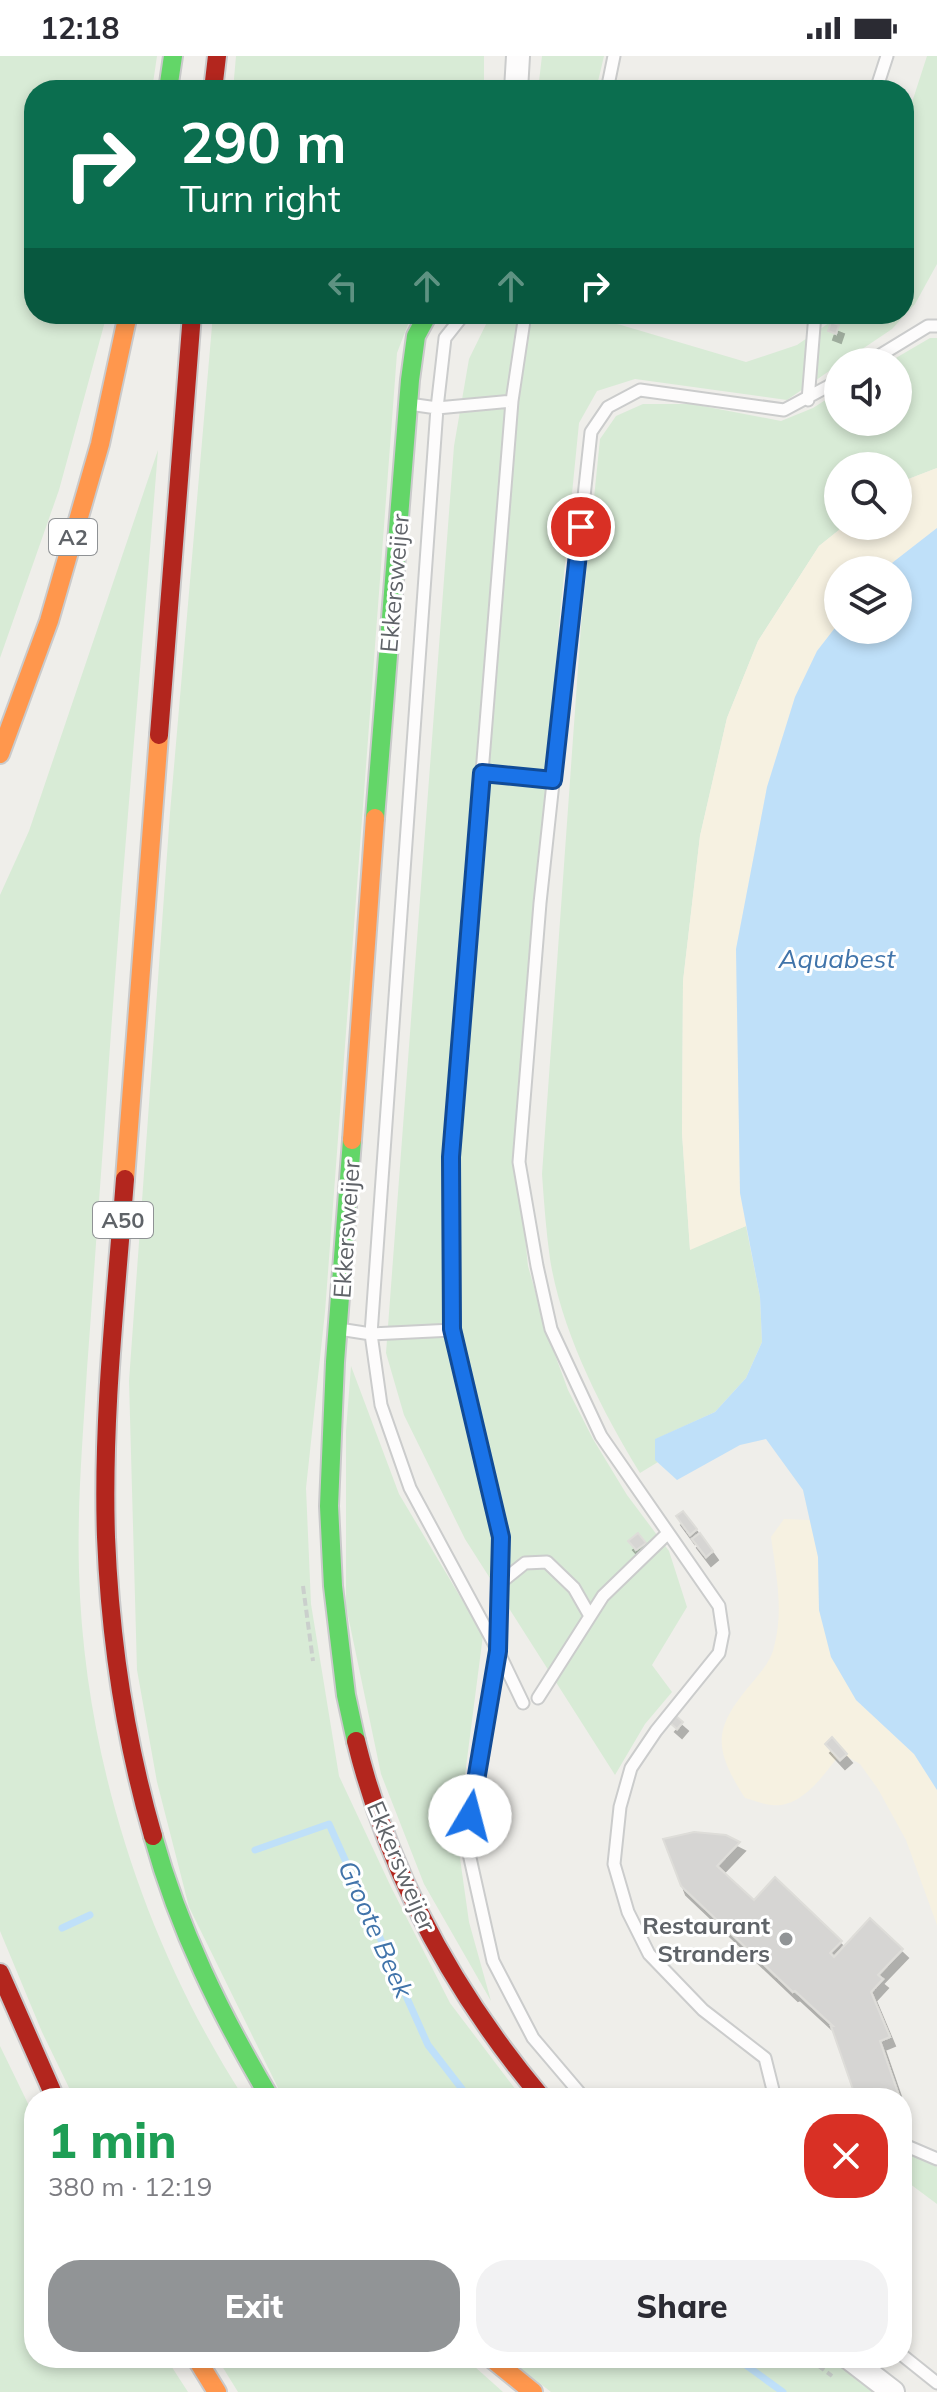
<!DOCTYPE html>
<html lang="en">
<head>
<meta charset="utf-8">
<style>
  :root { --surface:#fff; --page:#f2f2f3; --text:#2b2b33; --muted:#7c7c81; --accent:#919496 }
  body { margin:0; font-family:Mulish,sans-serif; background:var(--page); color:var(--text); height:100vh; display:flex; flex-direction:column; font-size:30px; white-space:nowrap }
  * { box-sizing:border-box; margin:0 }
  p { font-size:26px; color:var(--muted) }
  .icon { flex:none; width:44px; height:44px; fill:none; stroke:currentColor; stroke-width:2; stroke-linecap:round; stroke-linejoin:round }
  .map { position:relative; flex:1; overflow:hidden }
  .side { position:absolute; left:24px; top:2032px; width:888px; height:280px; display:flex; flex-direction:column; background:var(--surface); border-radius:32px; box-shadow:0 4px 12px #0003 }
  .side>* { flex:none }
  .guide { position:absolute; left:24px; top:24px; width:890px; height:244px; border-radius:32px; box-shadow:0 4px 12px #0003; background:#0b6e4f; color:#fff; overflow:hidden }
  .controls { position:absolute; left:824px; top:292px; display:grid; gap:16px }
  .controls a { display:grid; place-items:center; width:88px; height:88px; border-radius:50%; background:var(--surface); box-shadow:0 4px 12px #0003; font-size:40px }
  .pin { position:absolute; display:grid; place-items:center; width:68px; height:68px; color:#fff; margin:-34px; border:4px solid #fff; border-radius:50%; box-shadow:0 2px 8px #0007 }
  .me { position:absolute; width:88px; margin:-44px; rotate:8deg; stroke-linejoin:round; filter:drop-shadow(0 0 6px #0008) }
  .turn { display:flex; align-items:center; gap:28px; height:168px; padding:0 24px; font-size:36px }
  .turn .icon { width:104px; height:104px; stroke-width:2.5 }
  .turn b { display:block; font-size:56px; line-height:68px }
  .lanes { display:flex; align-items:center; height:76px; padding:0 24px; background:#0003; justify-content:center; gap:40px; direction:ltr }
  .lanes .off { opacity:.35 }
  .round { display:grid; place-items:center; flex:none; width:84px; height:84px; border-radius:32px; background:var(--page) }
  .headline { display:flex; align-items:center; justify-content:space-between; height:136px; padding:0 24px }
  h1 { font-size:48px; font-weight:800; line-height:60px; color:#1e9e55 }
  .button { display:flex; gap:16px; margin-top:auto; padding:16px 24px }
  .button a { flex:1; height:92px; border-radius:32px; background:var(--accent); color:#fff; font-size:32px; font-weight:800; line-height:92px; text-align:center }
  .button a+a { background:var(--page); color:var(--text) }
  .status { display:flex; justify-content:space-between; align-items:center; height:56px; padding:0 40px; background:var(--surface); direction:ltr }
  .status svg { height:22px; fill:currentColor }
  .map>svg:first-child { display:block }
  .green { fill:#d8ebd6 }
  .sand { fill:#f6f1e1 }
  .water { fill:#bfe0f9 }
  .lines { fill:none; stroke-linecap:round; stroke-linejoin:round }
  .stream { stroke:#bfe0f9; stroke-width:7 }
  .building { fill:#d6d5d3; stroke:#deddd9; stroke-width:2; filter:url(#shadow) }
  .lane-casing { stroke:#cbcccc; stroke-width:15 }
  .street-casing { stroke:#cbcccc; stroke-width:26 }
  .fast-casing { stroke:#cacacb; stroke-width:22 }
  .slow-casing { stroke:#cacacb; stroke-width:22 }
  .jam-casing { stroke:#cacacb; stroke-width:22 }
  .path { stroke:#cacfcc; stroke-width:4; stroke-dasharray:8 4; stroke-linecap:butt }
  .lane { stroke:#fdfcfc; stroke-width:11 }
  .street { stroke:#fdfcfc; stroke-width:22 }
  .fast { stroke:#63d668; stroke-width:18 }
  .slow { stroke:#ff974d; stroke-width:18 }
  .jam { stroke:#b3261e; stroke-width:18 }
  .route-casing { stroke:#114b97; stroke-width:20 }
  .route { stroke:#1a73e8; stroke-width:14 }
  .poi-dot { fill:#919496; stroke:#fff; stroke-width:3 }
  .labels { text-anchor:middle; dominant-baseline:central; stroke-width:6; stroke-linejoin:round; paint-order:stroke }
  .shield { fill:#fff; stroke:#8f9295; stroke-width:2 }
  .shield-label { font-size:22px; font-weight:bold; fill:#5f6368 }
  .street-label { font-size:24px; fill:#5f6368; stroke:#fff }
  .poi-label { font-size:24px; font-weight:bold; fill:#5f6368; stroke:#fff; text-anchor:end }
  .water-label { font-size:26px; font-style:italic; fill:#4174aa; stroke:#fff }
</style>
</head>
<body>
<div class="status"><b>12:18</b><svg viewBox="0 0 49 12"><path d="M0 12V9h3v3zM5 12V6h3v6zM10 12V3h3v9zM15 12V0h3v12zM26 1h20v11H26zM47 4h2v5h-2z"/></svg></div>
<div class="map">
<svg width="937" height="2336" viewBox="0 0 937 2336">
  <defs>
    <filter id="shadow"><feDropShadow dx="5" dy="9" stdDeviation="0" flood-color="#0004"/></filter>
  </defs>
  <rect width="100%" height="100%" fill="#efeeea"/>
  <path class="green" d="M 0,0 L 157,0 L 152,34 L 34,34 L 34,258 L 107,258 L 59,434 L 0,602 Z
    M 236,0 L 484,0 L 484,34 L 233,34 Z
    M 542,0 L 604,0 L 596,34 L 538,34 Z
    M 927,0 L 937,0 L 937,208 L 915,248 L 892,273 L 843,306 L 838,306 L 838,309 L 787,344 L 635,323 L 597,335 L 579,367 L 559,569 L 519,1121 L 528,1210 L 547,1277 L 568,1334 L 593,1383 L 627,1439 L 669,1495 L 687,1551 L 652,1609 L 672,1636 L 645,1668 L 615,1719 L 465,1483 L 404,1359 L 386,1297 L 454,390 L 469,303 L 491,258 L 575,258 L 621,269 L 746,306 L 797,289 L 842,258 L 904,258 L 904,71 Z
    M 213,258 L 412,258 L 397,297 L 325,1256 L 306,1432 L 311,1548 L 339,1720 L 391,1831 L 450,1947 L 522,2042 L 283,2042 L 189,1851 L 157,1726 L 137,1614 L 129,1325 L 170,757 Z
    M 704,258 L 801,258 C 775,276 733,265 704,258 Z
    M 930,282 L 937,282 L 937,412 L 898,427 L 898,410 L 838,410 L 838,470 L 844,470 L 819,490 L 758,585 L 727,662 L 700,780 L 683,925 L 682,1077 L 690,1193 L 746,1170 L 760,1241 L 762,1286 L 746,1322 L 715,1356 L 656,1383 L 655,1403 L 658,1406 L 640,1417 C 601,1353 562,1277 550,1203 C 546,1175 544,1146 542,1118 L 581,570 L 600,383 L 616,360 L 643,348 L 692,348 L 781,365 L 813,352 L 838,336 L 838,366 L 898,366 L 898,306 L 889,306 Z
    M 158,394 C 140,621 119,849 104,1077 C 98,1155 93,1234 87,1313 C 83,1380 77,1448 79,1516 C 84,1700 144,1887 244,2042 L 74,2042 L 42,1976 L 0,1875 L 0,839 L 29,775 Z
    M 351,1310 L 399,1438 L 483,1579 L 457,1781 L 469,1866 L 491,1945 L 424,1828 L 381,1718 L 346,1550 L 346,1375 Z
    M 0,1990 L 34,2060 L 34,2302 L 166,2302 L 188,2336 L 0,2336 Z
    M 902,2095 L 937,2111 L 937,2148 L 902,2122 Z
    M 217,2302 L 465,2302 L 503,2336 L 238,2336 Z
    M 507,2302 L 829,2302 L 874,2336 L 551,2336 Z"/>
  <path class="sand" d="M 937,412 L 937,472 L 883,514 L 838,514 L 838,568 L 817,595 L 795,641 L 767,731 L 736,893 L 740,1137 L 746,1170 L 690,1194 L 682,1077 L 683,925 L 700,780 L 727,662 L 758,585 L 819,490 L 844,470 L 898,470 L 898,427 Z
    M 784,1463 L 810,1464 L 818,1501 L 819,1554 L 856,1644 L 914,1698 L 937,1734 L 937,1869 L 906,1784 L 878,1733 L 860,1708 L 841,1697 C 824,1718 802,1753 771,1749 C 762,1748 753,1744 745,1742 C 713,1692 713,1673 751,1628 C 760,1617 771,1605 774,1591 C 784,1554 776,1518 771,1481 Z"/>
  <path class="water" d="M 937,472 L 937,1734 L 914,1698 L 856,1644 L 831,1601 L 819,1554 L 818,1501 L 803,1434 L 766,1383 L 740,1389 L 677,1424 L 655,1404 L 655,1383 L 715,1356 L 746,1322 L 762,1286 L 760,1241 L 740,1137 L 736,893 L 767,731 L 795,641 L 817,595 L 838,568 L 838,574 L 898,574 L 898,514 L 883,514 Z"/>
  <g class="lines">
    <path class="stream" d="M 255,1794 L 329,1768 L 428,1989 L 469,2042
      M 62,1872 L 90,1859
      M 736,2302 L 783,2336"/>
  </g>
  <path class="building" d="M 831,266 L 839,269 L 836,278 L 828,275 Z
    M 683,1455 L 697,1473 L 690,1479 L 676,1460 Z
    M 638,1477 L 646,1487 L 636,1494 L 628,1485 Z
    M 700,1477 L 713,1495 L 706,1501 L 692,1483 Z
    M 676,1660 L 683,1666 L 677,1673 L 670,1667 Z
    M 832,1681 L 847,1698 L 840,1704 L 825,1688 Z
    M 694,1776 L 726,1779 L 740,1786 L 717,1810 L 754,1844 L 775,1821 L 842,1885 L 830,1897 L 834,1901 L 870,1862 L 903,1893 L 878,1919 L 883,1923 L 871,1936 L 890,1981 L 880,1985 L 899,2040 L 856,2042 L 831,1970 L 833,1970 L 795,1935 L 793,1936 L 681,1830 L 663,1783 Z"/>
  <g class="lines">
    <g class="lane-casing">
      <path id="lane" d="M 607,34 L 614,0
        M 876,34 L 887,0
        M 464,258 L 445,282 L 437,352 L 371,1278 L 381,1349 L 410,1432 L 498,1595 L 466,1784 L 493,1905 L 533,1982 L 584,2042
        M 869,306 L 928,270 L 937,270
        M 808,344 L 815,258
        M 512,345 L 525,258
        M 409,348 L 437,352 L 512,345 L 451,1101 L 452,1273 L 501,1481 L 498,1595 L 523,1647
        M 482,717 L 553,724
        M 339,1273 L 371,1278 L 453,1274
        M 500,1527 L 525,1507 L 547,1506 L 574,1532 L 590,1560
        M 538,1642 L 603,1540 L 668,1477
        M 775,2042 L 765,2002 L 703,1954 L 649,1898 L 628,1856 L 614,1808 L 620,1751 L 631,1712 L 656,1675 L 719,1597 L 723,1577 L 719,1550 L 601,1380 L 551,1273 L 537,1210 L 519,1106 L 540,847 L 591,376 L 608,351 L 640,334 L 784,354 L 838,325
        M 902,2088 L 937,2103
        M 902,2299 L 937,2327"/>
    </g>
    <g class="street-casing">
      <path id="street" d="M 516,34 L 518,0
        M 849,2302 L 893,2336"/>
    </g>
    <g class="fast-casing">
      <path id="fast" d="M 168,34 L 173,0
        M 375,762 L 410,324 L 416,280 L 428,258
        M 352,1084 L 335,1306 L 329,1450 L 333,1530 L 346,1639 L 356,1685
        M 153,1780 C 179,1874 221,1959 270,2042"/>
    </g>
    <g class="slow-casing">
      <path id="slow" d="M 0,698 L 49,565 L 100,388 L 128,258
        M 352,1084 L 375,762
        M 125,1123 L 159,679
        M 196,2302 L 217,2336
        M 491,2302 L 533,2336"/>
    </g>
    <g class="jam-casing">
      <path id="jam" d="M 213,34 L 217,0
        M 159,679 L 192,258
        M 125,1123 C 116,1241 102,1362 106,1481 C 110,1581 125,1683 153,1780
        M 356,1685 C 389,1819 454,1937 542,2042
        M 0,1917 L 55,2042"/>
    </g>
    <path class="path" d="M 303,1530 L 313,1605
      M 808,2302 L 832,2320"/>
    <use href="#lane" class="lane"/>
    <use href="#street" class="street"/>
    <use href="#fast" class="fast"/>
    <use href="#slow" class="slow"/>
    <use href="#jam" class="jam"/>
  </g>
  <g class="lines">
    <g class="route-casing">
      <path id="route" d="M 470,1760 L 498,1595 L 501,1481 L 452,1273 L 451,1101 L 482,717 L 553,724 L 581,471"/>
    </g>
    <use href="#route" class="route"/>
  </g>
  <circle class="poi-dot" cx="786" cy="1883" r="8"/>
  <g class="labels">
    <g class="shield">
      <rect x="49" y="463" width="48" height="36" rx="6"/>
      <rect x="93" y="1146" width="60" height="36" rx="6"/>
    </g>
    <g class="shield-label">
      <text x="73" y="481">A2</text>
      <text x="123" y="1164">A50</text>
    </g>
    <g class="street-label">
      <text transform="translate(394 527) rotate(-85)">Ekkersweijer</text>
      <text transform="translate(346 1173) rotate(-86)">Ekkersweijer</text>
      <text transform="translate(402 1810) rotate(67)">Ekkersweijer</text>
    </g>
    <g class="poi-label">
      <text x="770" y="1869">Restaurant<tspan x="770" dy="28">Stranders</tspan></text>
    </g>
    <g class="water-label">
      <text x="837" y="902">Aquabest</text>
      <text transform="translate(376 1873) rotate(66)">Groote Beek</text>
    </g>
  </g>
</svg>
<div class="controls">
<a><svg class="icon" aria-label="sound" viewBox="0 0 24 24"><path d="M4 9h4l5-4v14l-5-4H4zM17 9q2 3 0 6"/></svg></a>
<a><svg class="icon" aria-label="search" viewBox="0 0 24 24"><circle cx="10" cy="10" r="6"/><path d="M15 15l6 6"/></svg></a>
<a><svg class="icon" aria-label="layers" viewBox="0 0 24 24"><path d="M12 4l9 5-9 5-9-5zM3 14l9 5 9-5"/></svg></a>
</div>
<div class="pin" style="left:581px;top:471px;background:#d93025"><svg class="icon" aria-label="arrive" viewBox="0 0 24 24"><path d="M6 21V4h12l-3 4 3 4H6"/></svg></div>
<svg class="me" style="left:470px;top:1760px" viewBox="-20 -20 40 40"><circle r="19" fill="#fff"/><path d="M0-13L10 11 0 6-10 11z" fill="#1a73e8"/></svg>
<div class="guide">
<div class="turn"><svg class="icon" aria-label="right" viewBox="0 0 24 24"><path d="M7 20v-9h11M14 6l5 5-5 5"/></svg><div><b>290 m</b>Turn right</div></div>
<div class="lanes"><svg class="icon off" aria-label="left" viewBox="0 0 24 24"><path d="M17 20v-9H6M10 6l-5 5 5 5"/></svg><svg class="icon off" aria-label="ahead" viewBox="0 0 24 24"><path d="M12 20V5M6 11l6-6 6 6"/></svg><svg class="icon off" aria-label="ahead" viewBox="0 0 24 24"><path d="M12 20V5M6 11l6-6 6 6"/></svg><svg class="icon" aria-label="right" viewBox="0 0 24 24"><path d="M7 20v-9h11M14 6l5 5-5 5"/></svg></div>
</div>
<section class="side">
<div class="headline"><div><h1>1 min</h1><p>380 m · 12:19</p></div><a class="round" style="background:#d93025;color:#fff"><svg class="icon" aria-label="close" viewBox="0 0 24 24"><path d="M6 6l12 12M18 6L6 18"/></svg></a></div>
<div class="button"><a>Exit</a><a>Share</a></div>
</section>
</div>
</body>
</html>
